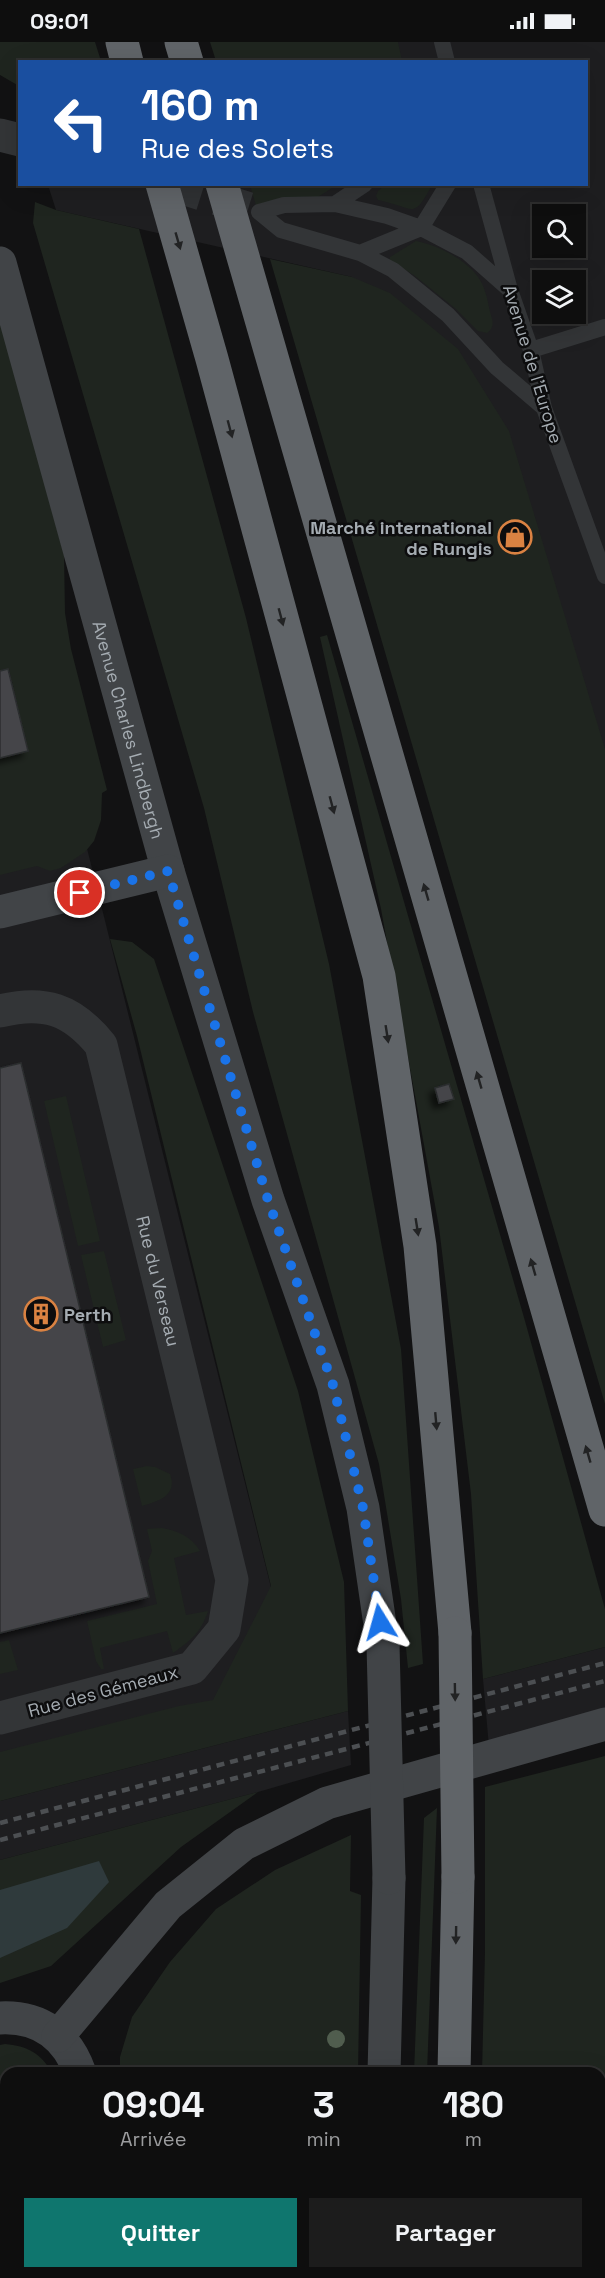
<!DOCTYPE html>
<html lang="fr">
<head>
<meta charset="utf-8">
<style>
  :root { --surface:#0e0e0e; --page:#1c1c1c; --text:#f1f3f6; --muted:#9b9c9e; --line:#2e2e2e; --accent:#0f766e }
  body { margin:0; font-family:"Space Grotesk",sans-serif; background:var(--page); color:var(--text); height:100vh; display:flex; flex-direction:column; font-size:22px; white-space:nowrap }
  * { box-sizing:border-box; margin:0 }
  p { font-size:20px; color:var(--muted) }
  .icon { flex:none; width:33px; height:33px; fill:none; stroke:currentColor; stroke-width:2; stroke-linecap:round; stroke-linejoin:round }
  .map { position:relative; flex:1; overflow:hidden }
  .drawer { position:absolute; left:0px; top:2025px; width:606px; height:212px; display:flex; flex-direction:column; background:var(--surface); border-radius:18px 18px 0 0; box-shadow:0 6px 24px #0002,0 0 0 2px var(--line) }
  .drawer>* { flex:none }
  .top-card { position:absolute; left:18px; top:18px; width:570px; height:126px; border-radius:0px; box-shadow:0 6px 24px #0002,0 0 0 2px var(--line); background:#1a4fa0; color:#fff; overflow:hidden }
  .tools { position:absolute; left:532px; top:162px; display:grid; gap:12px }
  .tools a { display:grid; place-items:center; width:54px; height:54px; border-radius:0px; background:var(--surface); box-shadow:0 6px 24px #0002,0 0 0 2px var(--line); font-size:30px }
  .pin { position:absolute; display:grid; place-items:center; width:51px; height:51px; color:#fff; margin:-26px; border:3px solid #fff; border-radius:50%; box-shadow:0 2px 6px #0007 }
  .me { position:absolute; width:66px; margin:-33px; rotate:352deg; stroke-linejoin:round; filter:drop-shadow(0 0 4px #0008) }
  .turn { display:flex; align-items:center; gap:21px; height:126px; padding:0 24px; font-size:27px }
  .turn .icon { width:78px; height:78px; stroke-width:2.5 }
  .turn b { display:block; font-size:42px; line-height:51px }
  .eta { display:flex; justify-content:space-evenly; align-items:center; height:102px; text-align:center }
  .eta b { font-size:36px; font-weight:700; line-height:42px }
  .cta { display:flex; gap:12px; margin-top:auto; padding:12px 24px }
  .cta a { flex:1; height:69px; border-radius:0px; background:var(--accent); color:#fff; font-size:24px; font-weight:700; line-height:69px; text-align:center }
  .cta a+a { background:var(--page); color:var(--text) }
  .status { display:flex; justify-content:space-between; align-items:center; height:42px; padding:0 30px; background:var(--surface); direction:ltr }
  .status svg { height:16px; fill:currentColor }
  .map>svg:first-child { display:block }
  .built { fill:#1e1e20; fill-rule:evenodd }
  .green { fill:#1f251f }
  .water { fill:#2f3a3c }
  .building { fill:#444548; stroke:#2c2d2f; stroke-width:1.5; filter:url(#shadow) }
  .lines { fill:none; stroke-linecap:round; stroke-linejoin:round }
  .minor-tunnel { stroke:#2f3133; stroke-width:33; stroke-dasharray:33 16; stroke-linecap:butt }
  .service { stroke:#333537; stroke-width:16 }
  .minor { stroke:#333537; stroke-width:33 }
  .secondary { stroke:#414447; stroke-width:33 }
  .motorway { stroke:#606468; stroke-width:33 }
  .rail { stroke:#4c4f52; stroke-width:4.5; stroke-dasharray:8 6; stroke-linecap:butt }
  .secondary-bridge { stroke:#414447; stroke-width:33 }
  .motorway-bridge { stroke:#606468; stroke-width:33 }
  .tree { fill:#505d4e }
  .oneway { fill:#222324 }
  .route { stroke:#1a73e8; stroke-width:10; stroke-dasharray:0 18 }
  .labels { text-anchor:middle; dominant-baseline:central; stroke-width:5; stroke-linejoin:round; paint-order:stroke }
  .street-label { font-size:18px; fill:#a5acb2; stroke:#0d0d0e }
  .poi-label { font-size:18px; font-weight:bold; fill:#a5acb2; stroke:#0d0d0e; text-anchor:end }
</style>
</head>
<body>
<div class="status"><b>09:01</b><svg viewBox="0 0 49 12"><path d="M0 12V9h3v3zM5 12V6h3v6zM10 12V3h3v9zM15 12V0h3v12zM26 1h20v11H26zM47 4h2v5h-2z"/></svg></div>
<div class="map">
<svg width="605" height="2236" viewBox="0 0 605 2236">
  <defs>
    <filter id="shadow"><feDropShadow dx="-5.5" dy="5.5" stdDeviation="3" flood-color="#0009"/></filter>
  </defs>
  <rect width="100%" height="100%" fill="#121213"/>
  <path class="built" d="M 282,0 L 605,0 L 605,1138 L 352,235 L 56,168 L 48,143 L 586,142 L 586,20 L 287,19 ZM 543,172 L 576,172 L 576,206 L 543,206 ZM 543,238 L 576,238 L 576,272 L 543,272 Z
    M 0,457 L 301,1666 L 0,1737 Z
    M 605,1605 L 605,1674 L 489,1705 L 483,1637 Z
    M 348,1669 L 351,1723 L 258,1750 L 0,1818 L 0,1759 Z
    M 0,2053 L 6,2095 L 6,2185 L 0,2209 Z"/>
  <path class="green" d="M 0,0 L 95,0 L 101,19 L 20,20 L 19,44 L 0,33 Z
    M 210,0 L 398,0 L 402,19 L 216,19 Z
    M 250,143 L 337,143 L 305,163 L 257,167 Z
    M 385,143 L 385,142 L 432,143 C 412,180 415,165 378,158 L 376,154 L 378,149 Z
    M 35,160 L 56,168 L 139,187 L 246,576 L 329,922 L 401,1307 L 423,1622 L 408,1626 L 401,1557 L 379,1422 L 253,970 L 204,766 L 33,181 Z
    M 416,199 C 438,203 469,219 480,238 C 486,248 488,260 490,270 C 493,279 495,285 487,291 L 478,289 L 456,267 L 415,234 L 390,218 L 390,215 Z
    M 270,217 L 352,235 L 390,251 L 458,307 L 509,389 L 605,707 L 605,1362 Z
    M 0,277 L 64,513 L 65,571 L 71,607 L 107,748 L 102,751 L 101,778 L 94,799 L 85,810 L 61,826 L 50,829 L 37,824 L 0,833 L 0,716 L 28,709 L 9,627 L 0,629 Z
    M 327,593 L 525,1279 L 605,1567 L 605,1605 L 483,1637 L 471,1452 L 439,1185 L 381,867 L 320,595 Z
    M 110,897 L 132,900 L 154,917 L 298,1349 L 344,1540 L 348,1669 L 0,1759 L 0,1710 L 179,1664 L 213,1658 L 271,1544 L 137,994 Z
    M 66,1054 L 100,1199 L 78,1204 L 44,1059 Z
    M 104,1209 L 126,1298 L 103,1305 L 81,1213 Z
    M 147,1424 L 155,1425 L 170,1432 C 178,1454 158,1459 142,1464 L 133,1427 Z
    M 162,1486 C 178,1489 191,1494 200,1509 L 174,1516 L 186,1573 L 208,1569 C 201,1591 191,1598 173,1611 L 167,1589 L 100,1606 L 104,1627 L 101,1627 L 96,1619 L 87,1579 L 157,1562 L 148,1519 L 152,1509 L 147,1487 Z
    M 9,1598 L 18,1628 L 0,1632 L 0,1600 Z
    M 605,1714 L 605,2236 L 476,2236 L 476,2230 L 600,2230 L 600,2031 L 482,2031 L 485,1910 L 485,1745 Z
    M 258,1750 L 181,1805 L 51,1924 L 0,1941 L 0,1818 Z
    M 437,1766 L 427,2031 L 414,2031 L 424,1776 Z
    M 351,1793 L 350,1849 L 361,1853 L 358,2031 L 120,2031 L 120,2015 L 132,1975 L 170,1920 L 216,1867 L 275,1828 Z
    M 5,2002 C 27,2004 41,2011 52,2031 L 6,2031 L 6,2098 L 0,2097 L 0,2003 Z
    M 12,2231 L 354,2230 L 354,2236 L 11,2236 Z"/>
  <path class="water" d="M 99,1819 L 109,1840 L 67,1886 L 0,1916 L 0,1848 Z"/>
  <path class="building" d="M 8,627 L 28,709 L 0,716 L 0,629 Z
    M 21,1021 L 149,1555 L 0,1591 L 0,1026 Z
    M 449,1042 L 454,1057 L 439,1061 L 435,1046 Z"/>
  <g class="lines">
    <path class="minor-tunnel" d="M 170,142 L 259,170"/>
    <path class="service" d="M 442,0 L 447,20
      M 481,142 L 510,248 L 531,308 L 544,366 L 605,534
      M 335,162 L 387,174 L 421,186 L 467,210 L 510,248
      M 259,170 L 281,188 L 360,211 L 393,228 L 448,273 L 497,326 L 544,366
      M 259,170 L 284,163 L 335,162 L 365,142
      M 360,211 L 421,186 L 448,142
      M 531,308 L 605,285"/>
    <g class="minor">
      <path d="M 0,93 L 20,98"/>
      <path id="s1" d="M 0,969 C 44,958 72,967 101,1003 L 232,1538 L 224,1587 L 192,1626 L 0,1676"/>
    </g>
    <g class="secondary">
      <path id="s2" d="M 0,221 L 168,829 L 268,1158 L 333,1343 L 363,1466 L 383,1603"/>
      <path d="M 0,870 L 168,829"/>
      <path d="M 0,1976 C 40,1974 67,1994 80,2031"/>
      <path d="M 58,1994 L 168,1863 L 244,1802 L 327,1761 L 605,1682"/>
      <path d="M 384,2031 L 389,1836"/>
      <path d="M 0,2122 L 6,2123"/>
      <path d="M 379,2236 L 379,2230"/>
    </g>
    <path class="motorway" d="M 122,0 L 127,20
      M 181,0 L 187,20
      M 162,142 L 212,317 L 379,934 L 420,1204 L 455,1591
      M 222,142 L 605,1468
      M 454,2031 L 458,1835
      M 450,2236 L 450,2230"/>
    <path class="rail" d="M 0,1781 L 605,1621
      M 0,1798 L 605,1639"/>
    <path class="secondary-bridge" d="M 383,1603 L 389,1836"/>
    <path class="motorway-bridge" d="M 455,1591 L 458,1835"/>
  </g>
  <circle class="tree" cx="336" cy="1997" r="9"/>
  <defs><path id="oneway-solid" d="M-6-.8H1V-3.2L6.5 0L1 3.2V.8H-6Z" transform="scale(1.5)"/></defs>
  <g class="oneway">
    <use href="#oneway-solid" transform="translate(178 199) rotate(74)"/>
    <use href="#oneway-solid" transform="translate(230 387) rotate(75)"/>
    <use href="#oneway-solid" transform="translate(281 575) rotate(75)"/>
    <use href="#oneway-solid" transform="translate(332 763) rotate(75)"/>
    <use href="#oneway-solid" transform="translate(426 850) rotate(-106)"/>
    <use href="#oneway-solid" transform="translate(387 992) rotate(81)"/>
    <use href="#oneway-solid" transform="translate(479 1038) rotate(-106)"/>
    <use href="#oneway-solid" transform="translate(417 1185) rotate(81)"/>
    <use href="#oneway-solid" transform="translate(533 1225) rotate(-106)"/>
    <use href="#oneway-solid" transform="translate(436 1379) rotate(85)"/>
    <use href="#oneway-solid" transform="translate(588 1412) rotate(-106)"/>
    <use href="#oneway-solid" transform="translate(455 1650) rotate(89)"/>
    <use href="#oneway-solid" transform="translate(456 1893) rotate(91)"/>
  </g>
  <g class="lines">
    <path class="route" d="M 80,851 L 168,829 L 268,1158 L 333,1343 L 363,1466 L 380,1580"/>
  </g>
  <defs>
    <g id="shop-ring" transform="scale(1.725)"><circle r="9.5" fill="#0d0d0e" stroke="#da8242" stroke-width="1.5"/><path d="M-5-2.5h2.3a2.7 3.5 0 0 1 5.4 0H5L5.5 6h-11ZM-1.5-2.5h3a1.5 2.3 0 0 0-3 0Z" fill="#da8242"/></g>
    <g id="building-ring" transform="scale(1.725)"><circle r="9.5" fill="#0d0d0e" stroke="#da8242" stroke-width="1.5"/><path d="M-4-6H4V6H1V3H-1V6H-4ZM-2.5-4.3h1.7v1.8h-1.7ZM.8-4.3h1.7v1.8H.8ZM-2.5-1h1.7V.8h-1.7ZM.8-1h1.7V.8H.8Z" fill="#da8242"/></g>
  </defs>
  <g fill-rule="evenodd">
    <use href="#shop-ring" x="515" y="495"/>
    <use href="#building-ring" x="41" y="1272"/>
  </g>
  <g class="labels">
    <g class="street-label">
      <text transform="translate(533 322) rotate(73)">Avenue de l'Europe</text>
      <text stroke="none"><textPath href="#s2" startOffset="484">Avenue Charles Lindbergh</textPath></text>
      <text stroke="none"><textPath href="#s1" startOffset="357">Rue du Verseau</textPath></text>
      <text transform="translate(103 1649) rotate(-15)">Rue des Gémeaux</text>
    </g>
    <g class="poi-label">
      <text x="492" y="485">Marché international<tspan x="492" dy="21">de Rungis</tspan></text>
      <text x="64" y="1272" text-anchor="start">Perth</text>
    </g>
  </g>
</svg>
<div class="tools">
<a><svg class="icon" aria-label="search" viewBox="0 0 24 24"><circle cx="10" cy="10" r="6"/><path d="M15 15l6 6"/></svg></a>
<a><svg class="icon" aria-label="layers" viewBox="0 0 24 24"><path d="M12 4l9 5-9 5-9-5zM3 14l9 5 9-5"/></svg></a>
</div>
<div class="pin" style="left:80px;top:851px;background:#d93025"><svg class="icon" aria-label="arrive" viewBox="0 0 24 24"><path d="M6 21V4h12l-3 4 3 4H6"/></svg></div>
<svg class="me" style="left:380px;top:1580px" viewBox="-20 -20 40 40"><path d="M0-17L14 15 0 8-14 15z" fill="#1a73e8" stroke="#fff" stroke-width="4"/></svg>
<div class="top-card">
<div class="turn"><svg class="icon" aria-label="left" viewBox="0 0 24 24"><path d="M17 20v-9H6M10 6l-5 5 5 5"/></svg><div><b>160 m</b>Rue des Solets</div></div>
</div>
<section class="drawer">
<div class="eta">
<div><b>09:04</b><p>Arrivée</p></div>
<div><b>3</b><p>min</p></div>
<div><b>180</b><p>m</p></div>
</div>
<div class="cta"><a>Quitter</a><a>Partager</a></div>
</section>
</div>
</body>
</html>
